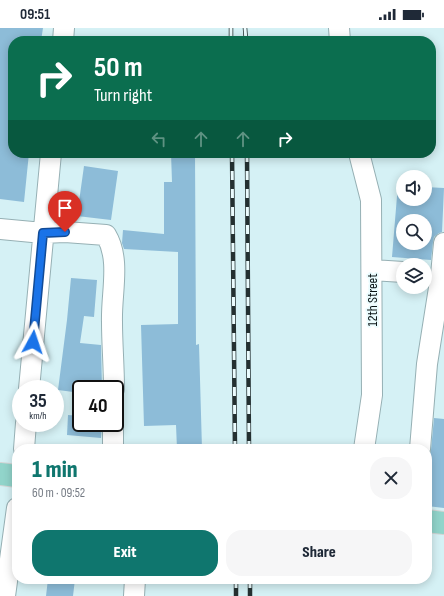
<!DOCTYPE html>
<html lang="en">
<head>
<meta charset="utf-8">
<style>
  :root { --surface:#fff; --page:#f6f6f7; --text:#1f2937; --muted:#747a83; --accent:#0f766e }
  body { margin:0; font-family:"Sofia Sans Condensed",sans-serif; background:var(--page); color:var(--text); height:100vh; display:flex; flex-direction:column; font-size:15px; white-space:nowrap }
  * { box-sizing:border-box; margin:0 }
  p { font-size:13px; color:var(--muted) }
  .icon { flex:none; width:22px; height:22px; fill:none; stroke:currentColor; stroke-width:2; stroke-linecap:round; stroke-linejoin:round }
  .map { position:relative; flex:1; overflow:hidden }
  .sheet { position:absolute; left:12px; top:416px; width:420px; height:140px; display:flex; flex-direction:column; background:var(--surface); border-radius:16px; box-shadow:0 2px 10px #0003 }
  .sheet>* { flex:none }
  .top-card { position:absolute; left:8px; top:8px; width:428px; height:122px; border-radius:16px; box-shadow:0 2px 10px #0003; background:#0b6e4f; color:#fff; overflow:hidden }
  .controls { position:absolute; left:396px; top:142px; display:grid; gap:8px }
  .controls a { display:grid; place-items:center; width:36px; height:36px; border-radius:50%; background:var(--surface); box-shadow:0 2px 10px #0003; font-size:20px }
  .speed { position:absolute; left:12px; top:352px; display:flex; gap:8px; font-size:20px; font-weight:700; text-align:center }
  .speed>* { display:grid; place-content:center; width:52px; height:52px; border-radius:50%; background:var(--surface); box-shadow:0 2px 10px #0003; line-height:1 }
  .speed small { font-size:10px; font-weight:400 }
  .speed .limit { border:2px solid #111; border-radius:6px; background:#fff; color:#111 }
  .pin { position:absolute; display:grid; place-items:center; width:34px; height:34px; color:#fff; margin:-41px -17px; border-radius:50% 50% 50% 0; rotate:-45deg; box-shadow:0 0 4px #0007 }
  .pin .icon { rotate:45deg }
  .me { position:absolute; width:44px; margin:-22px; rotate:5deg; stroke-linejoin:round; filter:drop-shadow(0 0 3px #0008) }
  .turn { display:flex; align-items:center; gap:14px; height:84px; padding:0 20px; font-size:18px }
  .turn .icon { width:52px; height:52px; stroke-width:2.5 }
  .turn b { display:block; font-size:28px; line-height:34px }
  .lanes { display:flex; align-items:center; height:38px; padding:0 20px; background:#0003; justify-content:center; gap:20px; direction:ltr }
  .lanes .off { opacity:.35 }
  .round { display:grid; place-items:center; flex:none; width:42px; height:42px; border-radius:16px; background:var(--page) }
  .summary { display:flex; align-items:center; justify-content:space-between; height:68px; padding:0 20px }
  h1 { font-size:24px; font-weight:800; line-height:30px; color:var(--accent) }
  .primary-button { display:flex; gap:8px; margin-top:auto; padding:8px 20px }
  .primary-button a { flex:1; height:46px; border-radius:16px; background:var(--accent); color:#fff; font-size:16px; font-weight:800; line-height:46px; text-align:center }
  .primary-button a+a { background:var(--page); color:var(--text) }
  .status { display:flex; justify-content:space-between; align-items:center; height:28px; padding:0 20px; background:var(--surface); direction:ltr }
  .status svg { height:11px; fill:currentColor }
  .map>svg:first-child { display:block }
  .building { fill:#8dbcd8; fill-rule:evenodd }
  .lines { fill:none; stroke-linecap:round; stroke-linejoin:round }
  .minor-casing { stroke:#96b0b4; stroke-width:22 }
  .major-casing { stroke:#d3d5d5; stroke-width:24 }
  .minor { stroke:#fff; stroke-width:20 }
  .major { stroke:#91d4ca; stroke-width:22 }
  .rail-casing { stroke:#243031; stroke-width:4.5 }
  .rail { stroke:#ebfcfe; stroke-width:3; stroke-dasharray:9; stroke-linecap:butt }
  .route-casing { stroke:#114b97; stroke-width:10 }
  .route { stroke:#1a73e8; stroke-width:7 }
  .labels { text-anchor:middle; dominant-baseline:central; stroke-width:3.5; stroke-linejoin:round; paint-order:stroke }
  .street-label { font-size:14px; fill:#091314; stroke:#ebfcfe }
</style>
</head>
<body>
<div class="status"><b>09:51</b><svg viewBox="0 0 49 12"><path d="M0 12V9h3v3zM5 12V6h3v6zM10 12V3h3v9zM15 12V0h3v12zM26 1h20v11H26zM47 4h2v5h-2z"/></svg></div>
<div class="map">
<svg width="444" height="568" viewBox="0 0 444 568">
  <rect width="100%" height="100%" fill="#d5f1f5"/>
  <path class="building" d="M 0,0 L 43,0 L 41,13 L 13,13 L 13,125 L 29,125 L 24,174 L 0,171 Z
    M 171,125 L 195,125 L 196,317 L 199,316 L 202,421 L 177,421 L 176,397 L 144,398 L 141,297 L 178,296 L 178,224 L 124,221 L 122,215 L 123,202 L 164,206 L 164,154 L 172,154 Z
    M 84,138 L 118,143 L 111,192 L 77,188 Z
    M 398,156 L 403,157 L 403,171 L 425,171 L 425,159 L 444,160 L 442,204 L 439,205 L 434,209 L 433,214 L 431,232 L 392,229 ZM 403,193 L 425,193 L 425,215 L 403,215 Z
    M 71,250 L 97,252 L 94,289 L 84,288 L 80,315 L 101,317 L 102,361 L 81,361 L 81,365 L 58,362 L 67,292 Z
    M 68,387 L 81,388 L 81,395 L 102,395 L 101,410 L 67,407 Z
    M 434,390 L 444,391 L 444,480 L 427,478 L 427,430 L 430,427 L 431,422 Z
    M 48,551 L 75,551 L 73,568 L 46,568 Z"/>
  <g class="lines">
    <g class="minor-casing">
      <path id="minor" d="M 339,0 L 340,13
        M 63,13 L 64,0
        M 359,125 L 371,172 L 372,367 L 364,421
        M 0,201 L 43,205 L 65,204 L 106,207 C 121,232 111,265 112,294 C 112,316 114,338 114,361
        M 372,242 L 403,244
        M 29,361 L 51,125
        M 24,421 L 26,395
        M 113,421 L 113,395
        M 420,421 L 427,336 L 441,247 L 444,215
        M 5,568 L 17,480
        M 134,568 L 135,551"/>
    </g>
    <g class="major-casing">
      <path id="major" d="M 0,446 L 17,448
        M 427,493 L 444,495"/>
    </g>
    <use href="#minor" class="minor"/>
    <use href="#major" class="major"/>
    <g class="rail-casing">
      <path id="rail" d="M 231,0 L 231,13
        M 245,0 L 246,13
        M 232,125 L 235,421
        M 247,125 L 249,421
        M 236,551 L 236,568
        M 250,551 L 250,568"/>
    </g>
    <use href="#rail" class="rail"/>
  </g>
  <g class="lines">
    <g class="route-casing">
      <path id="route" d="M 33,314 L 43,205 L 65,204"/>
    </g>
    <use href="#route" class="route"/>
  </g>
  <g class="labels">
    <g class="street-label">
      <text transform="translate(372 272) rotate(-90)">12th Street</text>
    </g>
  </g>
</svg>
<div class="controls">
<a><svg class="icon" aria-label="sound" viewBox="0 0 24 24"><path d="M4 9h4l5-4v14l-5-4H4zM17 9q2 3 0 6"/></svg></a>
<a><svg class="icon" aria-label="search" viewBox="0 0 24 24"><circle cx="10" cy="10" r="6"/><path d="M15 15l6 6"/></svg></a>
<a><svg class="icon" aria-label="layers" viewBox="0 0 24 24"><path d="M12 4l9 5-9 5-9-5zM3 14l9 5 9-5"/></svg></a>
</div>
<div class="speed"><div>35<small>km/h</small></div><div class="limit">40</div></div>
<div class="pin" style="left:65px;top:204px;background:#d93025"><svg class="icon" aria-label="arrive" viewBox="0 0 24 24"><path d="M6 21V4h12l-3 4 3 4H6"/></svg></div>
<svg class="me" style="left:33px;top:314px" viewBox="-20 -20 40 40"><path d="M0-17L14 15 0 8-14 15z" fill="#1a73e8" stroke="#fff" stroke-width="4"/></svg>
<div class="top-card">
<div class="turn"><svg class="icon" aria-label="right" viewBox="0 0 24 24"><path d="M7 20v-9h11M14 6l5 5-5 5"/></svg><div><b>50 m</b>Turn right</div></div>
<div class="lanes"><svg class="icon off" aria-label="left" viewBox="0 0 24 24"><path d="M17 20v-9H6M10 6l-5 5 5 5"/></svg><svg class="icon off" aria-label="ahead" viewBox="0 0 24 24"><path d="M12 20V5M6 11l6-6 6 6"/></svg><svg class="icon off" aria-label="ahead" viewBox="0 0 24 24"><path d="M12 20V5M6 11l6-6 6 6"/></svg><svg class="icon" aria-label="right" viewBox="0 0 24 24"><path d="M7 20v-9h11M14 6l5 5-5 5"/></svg></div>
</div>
<section class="sheet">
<div class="summary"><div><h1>1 min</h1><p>60 m · 09:52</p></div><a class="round"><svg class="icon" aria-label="close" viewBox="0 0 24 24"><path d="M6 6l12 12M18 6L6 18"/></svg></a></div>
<div class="primary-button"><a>Exit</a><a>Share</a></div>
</section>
</div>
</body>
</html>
